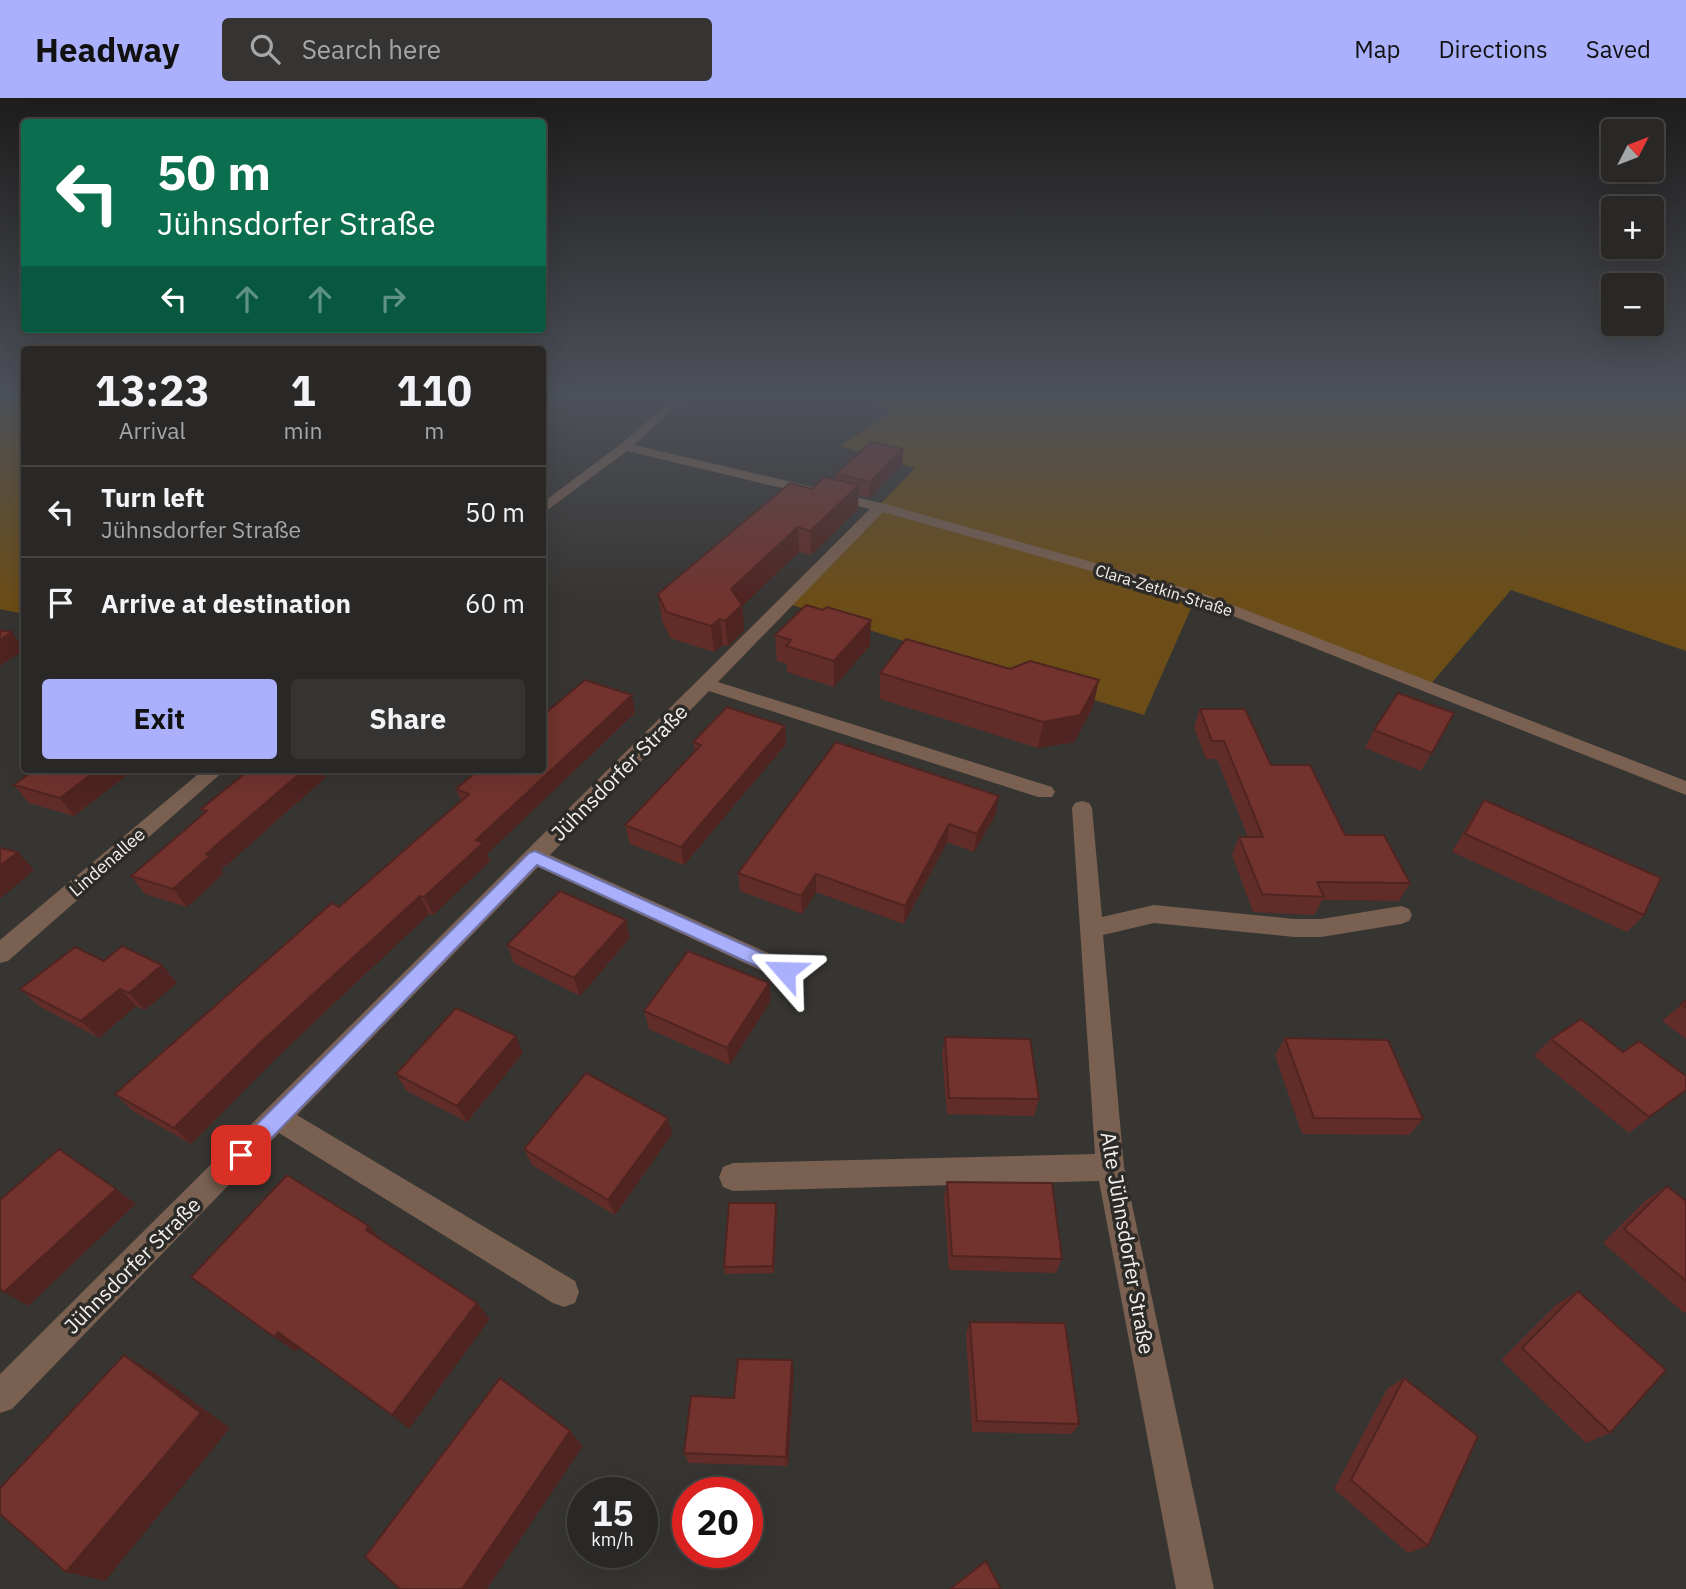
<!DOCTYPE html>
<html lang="en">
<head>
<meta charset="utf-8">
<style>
  :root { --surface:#292826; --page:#353432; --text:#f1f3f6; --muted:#a5a6a7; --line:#454443; --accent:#aab0fc }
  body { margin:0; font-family:"IBM Plex Sans",sans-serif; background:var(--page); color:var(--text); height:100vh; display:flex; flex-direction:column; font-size:26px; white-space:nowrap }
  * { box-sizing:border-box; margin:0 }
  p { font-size:23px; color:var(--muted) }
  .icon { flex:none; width:38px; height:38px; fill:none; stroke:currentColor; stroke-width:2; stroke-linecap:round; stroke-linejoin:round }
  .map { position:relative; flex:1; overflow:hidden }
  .panel { position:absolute; left:21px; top:248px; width:525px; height:427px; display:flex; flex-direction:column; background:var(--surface); border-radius:7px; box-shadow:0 7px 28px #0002,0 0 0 2px var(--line) }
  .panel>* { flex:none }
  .guide { position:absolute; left:21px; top:21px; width:525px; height:214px; border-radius:7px; box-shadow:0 7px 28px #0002,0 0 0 2px var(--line); background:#0b6e4f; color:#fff; overflow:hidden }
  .needle { width:46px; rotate:48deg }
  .buttons { position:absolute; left:1601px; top:21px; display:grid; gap:14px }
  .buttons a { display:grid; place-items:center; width:63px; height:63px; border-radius:7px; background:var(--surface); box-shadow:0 7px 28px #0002,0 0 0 2px var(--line); font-size:35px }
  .speed { position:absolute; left:567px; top:1379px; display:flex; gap:14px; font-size:35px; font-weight:700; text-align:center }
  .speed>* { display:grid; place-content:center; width:91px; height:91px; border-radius:50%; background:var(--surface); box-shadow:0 7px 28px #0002,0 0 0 2px var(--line); line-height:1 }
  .speed small { font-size:18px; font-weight:400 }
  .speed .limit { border:10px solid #d22; background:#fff; color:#111 }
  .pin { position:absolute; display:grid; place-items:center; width:60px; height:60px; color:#fff; margin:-30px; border-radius:14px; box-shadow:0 4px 10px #0006 }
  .me { position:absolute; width:77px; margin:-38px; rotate:295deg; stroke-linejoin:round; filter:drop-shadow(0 0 5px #0008) }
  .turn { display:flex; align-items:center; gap:24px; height:147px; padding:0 21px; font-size:32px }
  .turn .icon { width:91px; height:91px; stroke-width:2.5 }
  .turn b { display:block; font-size:49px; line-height:60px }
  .lanes { display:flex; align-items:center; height:66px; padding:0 21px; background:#0003; justify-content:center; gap:35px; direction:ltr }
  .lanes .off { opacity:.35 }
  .eta { display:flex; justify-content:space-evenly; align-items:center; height:119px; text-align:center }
  .eta b { font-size:42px; font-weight:700; line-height:49px }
  .primary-button { display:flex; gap:14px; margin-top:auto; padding:14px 21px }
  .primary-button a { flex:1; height:80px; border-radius:7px; background:var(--accent); color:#111; font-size:28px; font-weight:700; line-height:80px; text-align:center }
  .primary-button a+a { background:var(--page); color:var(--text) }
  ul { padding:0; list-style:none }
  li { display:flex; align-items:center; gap:21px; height:91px; padding:0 21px; border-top:2px solid var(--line) }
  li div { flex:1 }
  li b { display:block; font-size:26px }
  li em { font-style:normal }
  header { display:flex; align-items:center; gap:42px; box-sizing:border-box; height:98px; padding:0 35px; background:var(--accent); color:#111 }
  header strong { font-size:33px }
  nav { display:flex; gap:38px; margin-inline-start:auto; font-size:24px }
  .search { width:490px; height:63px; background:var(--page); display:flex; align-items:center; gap:18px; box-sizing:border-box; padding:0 24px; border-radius:7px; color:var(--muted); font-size:26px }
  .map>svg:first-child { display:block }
  .green { fill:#6c4d17 }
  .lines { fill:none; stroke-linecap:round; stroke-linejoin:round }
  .minor { fill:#796051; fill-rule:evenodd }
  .wall { fill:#622c28 }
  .shaded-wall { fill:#502420 }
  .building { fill:#72332e; stroke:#502420; stroke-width:2 }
  .route { fill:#aab0fc; stroke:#6e72a4; stroke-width:2 }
  .labels { text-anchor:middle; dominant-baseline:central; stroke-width:7; stroke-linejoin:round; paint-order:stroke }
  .far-street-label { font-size:16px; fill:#f1f0ee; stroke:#2d2b28 }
  .street-label { font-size:18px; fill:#f1f0ee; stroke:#2d2b28 }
  .near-street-label { font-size:21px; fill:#f1f0ee; stroke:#2d2b28 }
</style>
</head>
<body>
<header>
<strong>Headway</strong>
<div class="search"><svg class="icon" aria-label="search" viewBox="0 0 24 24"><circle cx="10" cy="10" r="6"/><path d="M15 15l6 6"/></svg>Search here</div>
<nav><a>Map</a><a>Directions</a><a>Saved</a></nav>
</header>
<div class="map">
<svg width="1686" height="1491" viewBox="0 0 1686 1491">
  <rect width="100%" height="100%" fill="#373532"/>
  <path class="green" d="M 0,297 L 24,297 L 24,516 L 0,511 Z
    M 870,297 L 1686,297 L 1686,553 L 1511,492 L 1429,588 L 1196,499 L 1144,617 L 953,559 L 786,505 L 915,370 L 840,348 L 891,315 Z"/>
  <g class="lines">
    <path class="minor" d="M 677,297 L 689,297 L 634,347 L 885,406 L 1202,495 L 1686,683 L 1686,697 L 1190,501 L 883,414 L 718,584 L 1052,689 L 1055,694 L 1052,699 L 1038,699 L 709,593 L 550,757 L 793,866 L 797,873 L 793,880 L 785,883 L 777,880 L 538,769 L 297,1017 L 575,1183 L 579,1194 L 575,1205 L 564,1209 L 553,1205 L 279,1035 L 12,1311 L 0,1315 L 0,1276 L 870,411 L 627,353 L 542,416 L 542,405 L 621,346 Z
      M 203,672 L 225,672 L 8,863 L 0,865 L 0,842 Z
      M 1082,703 L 1089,705 L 1092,710 L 1102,819 L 1154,807 L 1294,821 L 1321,821 L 1401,808 L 1409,811 L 1412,817 L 1409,823 L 1401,826 L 1321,839 L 1294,839 L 1154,825 L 1103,837 L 1124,1069 L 1214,1491 L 1176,1491 L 1099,1083 L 733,1093 L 723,1089 L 719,1079 L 723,1069 L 733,1065 L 1095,1056 L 1072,710 L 1075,705 Z"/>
  </g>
  <path class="wall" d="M 903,351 L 902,366 L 869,400 L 858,397 L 858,411 L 811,457 L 799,454 L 742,508 L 744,532 L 728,548 L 723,547 L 714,554 L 670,540 L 662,522 L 658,496 L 812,391 L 836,382 L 836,376 Z
    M 775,537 L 870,547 L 834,589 L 787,574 L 787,566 L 777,563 Z
    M 880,575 L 1093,609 L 1074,644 L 1038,650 L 880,601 Z
    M 1200,611 L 1271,667 L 1345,737 L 1410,785 L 1399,803 L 1322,802 L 1314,817 L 1253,814 L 1232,757 L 1239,739 L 1248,739 L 1217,661 L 1206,661 L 1194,629 Z
    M 635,615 L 487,756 L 490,763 L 433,817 L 429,816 L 274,962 L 191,1046 L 133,1013 L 115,996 L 339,809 L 461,703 L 456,691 Z
    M 1454,615 L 1421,673 L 1365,650 L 1374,632 Z
    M 785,628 L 786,646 L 684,767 L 630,746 L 625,727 L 695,653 L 693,644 Z
    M 127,677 L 74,718 L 29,705 L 14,687 Z
    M 326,679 L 221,772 L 223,776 L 187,809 L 145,796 L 131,778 L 204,716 L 201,711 Z
    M 1484,702 L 1644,817 L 1627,834 L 1452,754 L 1472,720 Z
    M 996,716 L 974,754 L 947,744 L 904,826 L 816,794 L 802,816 L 740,793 L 738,775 Z
    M 630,840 L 580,898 L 514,865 L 507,847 Z
    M 104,863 L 162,867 L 177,885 L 145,912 L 136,908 L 99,940 L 39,908 L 20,891 Z
    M 769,885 L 771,902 L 730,967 L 649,931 L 644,913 Z
    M 1686,903 L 1686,941 L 1662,923 Z
    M 945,939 L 1039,1001 L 1034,1018 L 947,1016 L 942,956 Z
    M 1285,940 L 1423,1021 L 1409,1037 L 1302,1036 L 1275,957 Z
    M 1551,941 L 1686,992 L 1629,1035 L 1534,958 Z
    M 523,955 L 467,1024 L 407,993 L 396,976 Z
    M 672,1036 L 615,1117 L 532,1067 L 524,1051 Z
    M 947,1084 L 1062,1161 L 1056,1175 L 949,1172 L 944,1099 Z
    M 1667,1088 L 1686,1103 L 1686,1214 L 1684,1215 L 1603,1145 L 1645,1103 Z
    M 777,1113 L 774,1175 L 725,1176 L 724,1169 Z
    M 1578,1193 L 1610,1335 L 1586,1345 L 1501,1262 L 1557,1206 Z
    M 970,1224 L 1079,1326 L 1072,1336 L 972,1334 L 966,1236 Z
    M 794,1274 L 788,1368 L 689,1365 L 684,1355 L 734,1300 Z
    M 1404,1280 L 1428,1448 L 1408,1455 L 1334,1391 L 1387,1291 Z"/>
  <path class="shaded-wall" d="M 903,351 L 902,366 L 869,400 L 870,384 Z
    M 859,387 L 858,411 L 811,457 L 810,433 Z
    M 798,429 L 799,454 L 742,508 L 744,532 L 728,548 L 725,523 L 731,491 Z
    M 542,521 L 546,533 L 542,536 Z
    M 720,521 L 723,547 L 714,554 L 711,528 Z
    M 871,522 L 870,547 L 834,589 L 834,563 Z
    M 12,534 L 24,552 L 0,568 L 0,542 Z
    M 1099,582 L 1093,609 L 1074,644 L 1038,650 L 1043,624 Z
    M 632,597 L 635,615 L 487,756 L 490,763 L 433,817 L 424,799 L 476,742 Z
    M 785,628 L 786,646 L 684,767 L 681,749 Z
    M 97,672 L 124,672 L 127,677 L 74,718 L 60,700 Z
    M 304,672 L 322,672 L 326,679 L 221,772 L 223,776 L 187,809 L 173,791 L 206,756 Z
    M 999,698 L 996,716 L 974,754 L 977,736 Z
    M 949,726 L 947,744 L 904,826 L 905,808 Z
    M 18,754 L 34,772 L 0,801 L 0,768 Z
    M 816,776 L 816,794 L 802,816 L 801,798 Z
    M 420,798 L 429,816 L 274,962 L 191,1046 L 174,1030 L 260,945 Z
    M 626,822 L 630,840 L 580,898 L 574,880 Z
    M 162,867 L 177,885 L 145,912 L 129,895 Z
    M 769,885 L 771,902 L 730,967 L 727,950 Z
    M 120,891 L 136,908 L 99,940 L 81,923 Z
    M 516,938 L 523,955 L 467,1024 L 457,1008 Z
    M 668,1020 L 672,1036 L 615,1117 L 608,1102 Z
    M 116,1091 L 136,1106 L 28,1208 L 4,1194 Z
    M 776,1105 L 777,1113 L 774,1175 L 773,1168 Z
    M 369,1128 L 386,1146 L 366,1132 Z
    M 477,1205 L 490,1221 L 409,1331 L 392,1317 Z
    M 278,1234 L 299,1250 L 296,1254 L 274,1239 Z
    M 124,1257 L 155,1275 L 230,1330 L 105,1483 L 66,1474 Z
    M 792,1262 L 794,1274 L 788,1368 L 786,1359 Z
    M 570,1333 L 583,1348 L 487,1491 L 462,1491 Z"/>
  <path class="building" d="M 871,344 L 903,351 L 870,384 L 836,376 Z
    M 824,379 L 859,387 L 810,433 L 798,429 L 731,491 L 742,507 L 725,523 L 720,521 L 711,528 L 666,514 L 658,496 L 790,385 L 812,391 Z
    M 806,507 L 823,512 L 827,509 L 871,522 L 834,563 L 786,548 L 791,542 L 775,537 Z
    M 0,532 L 12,534 L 0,542 Z
    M 906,541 L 1010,571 L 1030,563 L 1099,582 L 1080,617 L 1043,624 L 880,575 Z
    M 585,582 L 632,597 L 476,742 L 483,745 L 424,799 L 420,798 L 260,945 L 174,1030 L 115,996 L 332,805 L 339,809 L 469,696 L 456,691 L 478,672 L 542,672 L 542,618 Z
    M 1398,595 L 1454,615 L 1432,655 L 1374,632 Z
    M 727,609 L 785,628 L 681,749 L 625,727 L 701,647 L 693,644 Z
    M 1200,611 L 1245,611 L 1271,667 L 1310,667 L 1345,737 L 1384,737 L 1410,785 L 1317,784 L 1324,799 L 1262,796 L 1239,739 L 1263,739 L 1224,643 L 1212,643 Z
    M 836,644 L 999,698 L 977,736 L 949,726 L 905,808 L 816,776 L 801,798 L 738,775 Z
    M 34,672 L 97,672 L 60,700 L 14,687 Z
    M 249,672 L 304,672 L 206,756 L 210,758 L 173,791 L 131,778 L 207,713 L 201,711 Z
    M 1484,702 L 1661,780 L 1644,817 L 1465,736 Z
    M 0,750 L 18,754 L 0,768 Z
    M 560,793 L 626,822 L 574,880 L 507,847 Z
    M 122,848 L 162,867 L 129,895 L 120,891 L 81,923 L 20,891 L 75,849 L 104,863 Z
    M 688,853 L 769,885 L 727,950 L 644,913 Z
    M 1686,903 L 1686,909 L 1681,906 Z
    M 456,910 L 516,938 L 457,1008 L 396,976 Z
    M 1581,921 L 1623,954 L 1639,943 L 1686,978 L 1686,992 L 1649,1019 L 1551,941 Z
    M 945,939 L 1030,941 L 1039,1001 L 949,1000 Z
    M 1285,940 L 1388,942 L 1423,1021 L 1314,1020 Z
    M 586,975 L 668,1020 L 608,1102 L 524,1051 Z
    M 59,1051 L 116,1091 L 4,1194 L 0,1191 L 0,1102 Z
    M 287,1077 L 369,1128 L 366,1132 L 477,1205 L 392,1317 L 278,1234 L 274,1239 L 191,1179 Z
    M 947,1084 L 1052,1085 L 1062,1161 L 952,1158 Z
    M 1667,1088 L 1686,1103 L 1686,1183 L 1624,1131 Z
    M 729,1105 L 776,1105 L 773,1168 L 724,1169 Z
    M 1578,1193 L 1666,1272 L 1610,1335 L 1522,1250 Z
    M 970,1224 L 1065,1225 L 1079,1326 L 977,1323 Z
    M 124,1257 L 201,1315 L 66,1474 L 0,1416 L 0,1390 Z
    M 738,1261 L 792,1262 L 786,1359 L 684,1355 L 691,1298 L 734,1300 Z
    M 500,1280 L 570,1333 L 462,1491 L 400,1491 L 365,1459 Z
    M 1404,1280 L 1478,1338 L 1428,1448 L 1351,1382 Z
    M 986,1463 L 1001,1491 L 950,1491 Z"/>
  <linearGradient id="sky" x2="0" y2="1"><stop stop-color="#1e1d1c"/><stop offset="0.59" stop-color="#4d515a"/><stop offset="1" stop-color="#4d515a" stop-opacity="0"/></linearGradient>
  <rect width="1686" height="505" fill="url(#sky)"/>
  <path class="route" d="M 535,753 L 791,868 L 794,873 L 791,878 L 785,881 L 778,878 L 537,767 L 248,1064 L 241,1067 L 233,1064 L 230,1057 L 233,1050 L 529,755 Z"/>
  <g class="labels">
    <g class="far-street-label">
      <text transform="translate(1164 492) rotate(17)">Clara-Zetkin-Straße</text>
    </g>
    <g class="street-label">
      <text transform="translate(107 764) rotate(-41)">Lindenallee</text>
    </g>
    <g class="near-street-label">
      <text transform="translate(619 674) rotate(-45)">Jühnsdorfer Straße</text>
      <text transform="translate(1128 1145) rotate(80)">Alte Jühnsdorfer Straße</text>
      <text transform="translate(132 1167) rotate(-45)">Jühnsdorfer Straße</text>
    </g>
  </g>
</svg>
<div class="buttons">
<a><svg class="needle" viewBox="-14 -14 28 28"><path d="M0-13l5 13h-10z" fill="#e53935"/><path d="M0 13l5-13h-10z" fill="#a5a6a7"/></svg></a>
<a>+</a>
<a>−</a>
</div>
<div class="speed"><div>15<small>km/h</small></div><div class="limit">20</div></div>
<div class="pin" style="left:241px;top:1057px;background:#d93025"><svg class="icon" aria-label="arrive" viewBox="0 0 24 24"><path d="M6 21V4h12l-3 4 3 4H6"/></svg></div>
<svg class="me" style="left:785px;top:873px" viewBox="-20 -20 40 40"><path d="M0-17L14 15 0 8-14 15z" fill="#aab0fc" stroke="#fff" stroke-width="4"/></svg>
<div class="guide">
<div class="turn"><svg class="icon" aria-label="left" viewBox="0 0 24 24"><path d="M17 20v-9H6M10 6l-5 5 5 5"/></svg><div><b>50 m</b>Jühnsdorfer Straße</div></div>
<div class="lanes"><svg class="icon" aria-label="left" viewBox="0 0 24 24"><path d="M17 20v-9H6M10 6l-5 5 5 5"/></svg><svg class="icon off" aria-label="ahead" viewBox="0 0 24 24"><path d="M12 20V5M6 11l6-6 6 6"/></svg><svg class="icon off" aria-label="ahead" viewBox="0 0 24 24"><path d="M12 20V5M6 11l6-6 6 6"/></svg><svg class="icon off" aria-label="right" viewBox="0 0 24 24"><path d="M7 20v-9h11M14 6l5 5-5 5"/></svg></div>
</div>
<section class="panel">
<div class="eta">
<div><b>13:23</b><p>Arrival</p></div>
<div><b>1</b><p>min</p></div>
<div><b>110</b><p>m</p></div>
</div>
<ul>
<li><svg class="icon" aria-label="left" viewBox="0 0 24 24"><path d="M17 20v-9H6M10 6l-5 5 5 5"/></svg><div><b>Turn left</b><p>Jühnsdorfer Straße</p></div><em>50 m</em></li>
<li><svg class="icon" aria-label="arrive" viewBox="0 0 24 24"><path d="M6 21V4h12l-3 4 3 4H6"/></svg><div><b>Arrive at destination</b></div><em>60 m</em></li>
</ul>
<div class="primary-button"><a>Exit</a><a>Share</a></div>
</section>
</div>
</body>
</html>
